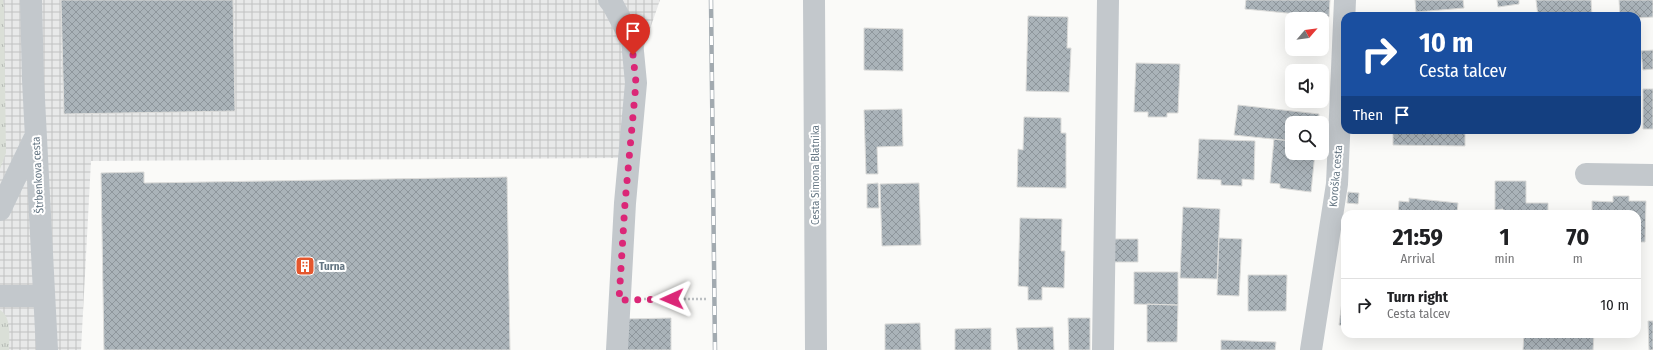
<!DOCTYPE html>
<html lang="en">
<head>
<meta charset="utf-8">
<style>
  :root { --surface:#fff; --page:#f2f2f2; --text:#202124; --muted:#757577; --line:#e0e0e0 }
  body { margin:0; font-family:"Fira Sans Condensed",sans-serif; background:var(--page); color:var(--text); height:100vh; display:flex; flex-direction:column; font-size:15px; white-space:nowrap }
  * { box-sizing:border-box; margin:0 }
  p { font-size:13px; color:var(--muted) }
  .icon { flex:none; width:22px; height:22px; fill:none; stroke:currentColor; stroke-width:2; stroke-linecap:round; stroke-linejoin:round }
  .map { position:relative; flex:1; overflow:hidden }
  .drawer { position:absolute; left:1341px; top:210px; width:300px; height:128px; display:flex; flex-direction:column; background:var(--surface); border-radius:12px; box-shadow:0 4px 16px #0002 }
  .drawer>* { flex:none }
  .guide { position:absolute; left:1341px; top:12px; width:300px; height:122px; border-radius:12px; box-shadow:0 4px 16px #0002; background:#1a4fa0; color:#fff; overflow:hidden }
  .needle { width:26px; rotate:62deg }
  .controls { position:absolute; left:1285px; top:12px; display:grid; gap:8px }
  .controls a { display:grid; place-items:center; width:44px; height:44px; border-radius:8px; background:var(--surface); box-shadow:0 4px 16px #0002; font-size:20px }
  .pin { position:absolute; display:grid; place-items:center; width:34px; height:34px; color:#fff; margin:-41px -17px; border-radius:50% 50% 50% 0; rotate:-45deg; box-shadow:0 0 4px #0007 }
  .pin .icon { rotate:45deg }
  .me { position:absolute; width:44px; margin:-22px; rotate:269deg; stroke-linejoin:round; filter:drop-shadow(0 0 3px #0008) }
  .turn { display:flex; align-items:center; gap:14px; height:84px; padding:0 12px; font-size:18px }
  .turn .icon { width:52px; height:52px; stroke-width:2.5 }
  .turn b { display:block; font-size:28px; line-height:34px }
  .then { display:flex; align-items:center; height:38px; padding:0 12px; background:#0003; gap:8px; font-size:15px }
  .eta { display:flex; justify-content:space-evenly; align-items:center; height:68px; text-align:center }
  .eta b { font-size:24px; font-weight:700; line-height:28px }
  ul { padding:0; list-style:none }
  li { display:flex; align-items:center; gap:12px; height:52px; padding:0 12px; border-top:1px solid var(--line) }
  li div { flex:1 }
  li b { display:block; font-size:15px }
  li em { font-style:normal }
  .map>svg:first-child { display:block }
  .industrial { fill:url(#industrial-grid) }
  .grass { fill:url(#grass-tufts) }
  .building { fill:url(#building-cross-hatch); stroke:#dcdcda }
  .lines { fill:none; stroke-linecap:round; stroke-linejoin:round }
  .path { stroke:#bbbfc2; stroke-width:2.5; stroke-dasharray:2 2; stroke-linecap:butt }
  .minor { stroke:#c3c8cc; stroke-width:22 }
  .rail-casing { stroke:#a2aab0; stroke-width:4.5 }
  .rail { stroke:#fff; stroke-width:3; stroke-dasharray:9; stroke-linecap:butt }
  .route { stroke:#db2777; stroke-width:7; stroke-dasharray:0 12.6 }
  .labels { text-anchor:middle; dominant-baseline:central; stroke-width:4; stroke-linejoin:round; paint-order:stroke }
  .street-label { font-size:11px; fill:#657683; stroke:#fff }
  .poi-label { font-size:11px; font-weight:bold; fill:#657683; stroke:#fff; text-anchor:start }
</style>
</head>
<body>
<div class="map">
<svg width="1653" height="350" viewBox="0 0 1653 350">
  <defs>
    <pattern id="industrial-grid" width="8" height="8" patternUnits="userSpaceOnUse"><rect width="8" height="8" fill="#e8e9e9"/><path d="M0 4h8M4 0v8" fill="none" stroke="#c0c1c2"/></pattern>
    <pattern id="grass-tufts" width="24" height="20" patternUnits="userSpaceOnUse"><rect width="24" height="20" fill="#dadfd7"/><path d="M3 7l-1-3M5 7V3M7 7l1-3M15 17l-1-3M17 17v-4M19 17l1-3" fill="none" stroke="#b4b9b4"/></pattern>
    <pattern id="building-cross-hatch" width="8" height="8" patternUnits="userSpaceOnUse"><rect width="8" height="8" fill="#aab3b9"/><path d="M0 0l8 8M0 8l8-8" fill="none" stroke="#8e969c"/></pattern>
  </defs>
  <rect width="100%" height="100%" fill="#fafaf8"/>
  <path class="industrial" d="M 0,0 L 660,0 L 626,98 L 621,158 L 91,161 L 81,350 L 0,350 Z"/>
  <path class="grass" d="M 0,0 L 3,0 L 4,6 L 6,153 L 0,169 Z
    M 0,310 C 12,317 9,337 9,350 L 0,350 Z"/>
  <path class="building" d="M 61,0 L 233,0 L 235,111 L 64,114 Z
    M 1246,0 L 1330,0 L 1329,17 L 1245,9 Z
    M 1415,0 L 1463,0 L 1464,8 L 1416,12 Z
    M 1497,0 L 1519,0 L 1519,4 L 1498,7 Z
    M 1536,0 L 1591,0 L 1592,16 L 1538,16 Z
    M 1619,0 L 1653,0 L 1653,17 L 1637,18 L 1637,16 L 1620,16 Z
    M 1028,16 L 1068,17 L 1067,48 L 1071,48 L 1069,92 L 1026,91 Z
    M 864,28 L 903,29 L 903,71 L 864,70 Z
    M 1653,50 L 1653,69 L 1643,70 L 1641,51 Z
    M 1136,63 L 1180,64 L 1178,113 L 1167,113 L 1167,117 L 1148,117 L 1148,112 L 1134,112 Z
    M 1643,89 L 1653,89 L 1653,129 L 1643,129 Z
    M 1238,105 L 1319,114 L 1318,123 L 1292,123 L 1292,141 L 1234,135 Z
    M 902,109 L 903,146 L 877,147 L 878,174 L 866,174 L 864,110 Z
    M 1024,117 L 1061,118 L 1061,133 L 1066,133 L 1066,188 L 1017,187 L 1018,149 L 1023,150 Z
    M 1393,130 L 1465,130 L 1465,146 L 1393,145 Z
    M 1199,139 L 1255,141 L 1254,180 L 1242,179 L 1242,186 L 1221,185 L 1221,180 L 1197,179 Z
    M 1274,139 L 1292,141 L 1292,153 L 1315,153 L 1311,192 L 1280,188 L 1280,184 L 1270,183 Z
    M 144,172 L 144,183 L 507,177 L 510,350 L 104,350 L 101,173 Z
    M 1495,181 L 1526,181 L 1526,203 L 1548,203 L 1548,214 L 1503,214 L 1503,209 L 1495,210 Z
    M 878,183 L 879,208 L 867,208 L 867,184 Z
    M 919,183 L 921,245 L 882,246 L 880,184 Z
    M 1348,192 L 1359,193 L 1358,204 L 1347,203 Z
    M 1613,196 L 1629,196 L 1629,201 L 1646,201 L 1645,242 L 1637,242 L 1637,214 L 1592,214 L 1592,201 L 1613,202 Z
    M 1409,198 L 1458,203 L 1457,214 L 1398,214 L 1399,201 L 1409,202 Z
    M 1183,207 L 1220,209 L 1217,279 L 1180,278 Z
    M 1020,218 L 1062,219 L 1061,251 L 1065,251 L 1064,288 L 1042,287 L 1042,300 L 1028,300 L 1028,287 L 1018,286 Z
    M 1219,238 L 1242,239 L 1239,296 L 1217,295 Z
    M 1114,239 L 1138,239 L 1138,262 L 1114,262 Z
    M 1134,272 L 1178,272 L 1178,305 L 1134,304 Z
    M 1248,275 L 1287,275 L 1286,311 L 1248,311 Z
    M 1344,286 L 1345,286 L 1345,326 L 1339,325 Z
    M 1147,304 L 1178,305 L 1177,342 L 1147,342 Z
    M 671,318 L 671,350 L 627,350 L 626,319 Z
    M 1068,318 L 1090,318 L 1090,350 L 1069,350 Z
    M 1648,321 L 1653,321 L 1653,350 L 1649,350 Z
    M 920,323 L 921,350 L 885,350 L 885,324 Z
    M 1053,327 L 1054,350 L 1018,350 L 1016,328 Z
    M 991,328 L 991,350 L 955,350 L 955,329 Z
    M 1524,334 L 1594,334 L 1593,350 L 1523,350 Z
    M 1221,340 L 1276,342 L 1275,350 L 1221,350 Z"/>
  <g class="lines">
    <path class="path" d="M 644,299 L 708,299"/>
    <path class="minor" d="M 31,0 L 33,80 L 47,350
      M 609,0 L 613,5 L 632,41 L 636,83 L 625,203 L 617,350
      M 814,0 L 816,350
      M 1586,174 L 1653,175
      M 0,210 L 34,139
      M 0,296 L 44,296
      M 1103,350 L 1108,0
      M 1311,350 L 1337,184 L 1345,0"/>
    <g class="rail-casing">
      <path id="rail" d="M 711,0 L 715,350"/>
    </g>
    <use href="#rail" class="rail"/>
  </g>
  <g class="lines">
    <path class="route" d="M 633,55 L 636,83 L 625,203 L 619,300 L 672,299"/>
  </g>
  <defs>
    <g id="building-square" transform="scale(1)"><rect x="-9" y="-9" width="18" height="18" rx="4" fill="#e4572e" stroke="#fff"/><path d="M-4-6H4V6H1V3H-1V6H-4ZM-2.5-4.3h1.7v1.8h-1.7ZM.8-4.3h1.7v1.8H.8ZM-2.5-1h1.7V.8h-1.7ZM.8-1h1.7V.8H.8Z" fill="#fff"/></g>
  </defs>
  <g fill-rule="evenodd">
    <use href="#building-square" x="305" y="266"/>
  </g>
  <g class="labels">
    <g class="street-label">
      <text transform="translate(38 175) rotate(-93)">Štrbenkova cesta</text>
      <text transform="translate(815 175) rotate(-90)">Cesta Simona Blatnika</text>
      <text transform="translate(1336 176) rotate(-85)">Koroška cesta</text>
    </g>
    <g class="poi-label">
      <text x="319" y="266">Turna</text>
    </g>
  </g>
</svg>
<div class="controls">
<a><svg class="needle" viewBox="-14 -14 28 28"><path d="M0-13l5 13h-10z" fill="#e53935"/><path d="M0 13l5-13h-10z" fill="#757577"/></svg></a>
<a><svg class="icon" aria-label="sound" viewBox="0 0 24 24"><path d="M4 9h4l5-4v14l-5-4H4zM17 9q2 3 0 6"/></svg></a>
<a><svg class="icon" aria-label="search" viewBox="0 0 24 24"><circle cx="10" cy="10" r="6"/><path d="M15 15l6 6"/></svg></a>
</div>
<div class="pin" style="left:633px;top:55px;background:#d93025"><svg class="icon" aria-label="arrive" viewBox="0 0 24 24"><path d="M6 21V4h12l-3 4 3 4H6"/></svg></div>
<svg class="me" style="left:672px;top:299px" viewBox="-20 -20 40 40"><path d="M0-17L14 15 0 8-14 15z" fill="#db2777" stroke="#fff" stroke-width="4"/></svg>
<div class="guide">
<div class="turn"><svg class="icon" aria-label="right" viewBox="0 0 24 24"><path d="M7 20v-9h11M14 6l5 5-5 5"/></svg><div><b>10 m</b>Cesta talcev</div></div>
<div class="then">Then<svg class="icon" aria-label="arrive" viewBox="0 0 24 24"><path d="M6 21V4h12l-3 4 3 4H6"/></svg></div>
</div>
<section class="drawer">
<div class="eta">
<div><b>21:59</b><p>Arrival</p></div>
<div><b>1</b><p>min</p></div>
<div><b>70</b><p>m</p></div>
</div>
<ul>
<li><svg class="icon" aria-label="right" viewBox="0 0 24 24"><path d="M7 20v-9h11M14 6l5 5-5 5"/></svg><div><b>Turn right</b><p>Cesta talcev</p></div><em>10 m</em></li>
</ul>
</section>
</div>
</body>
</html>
